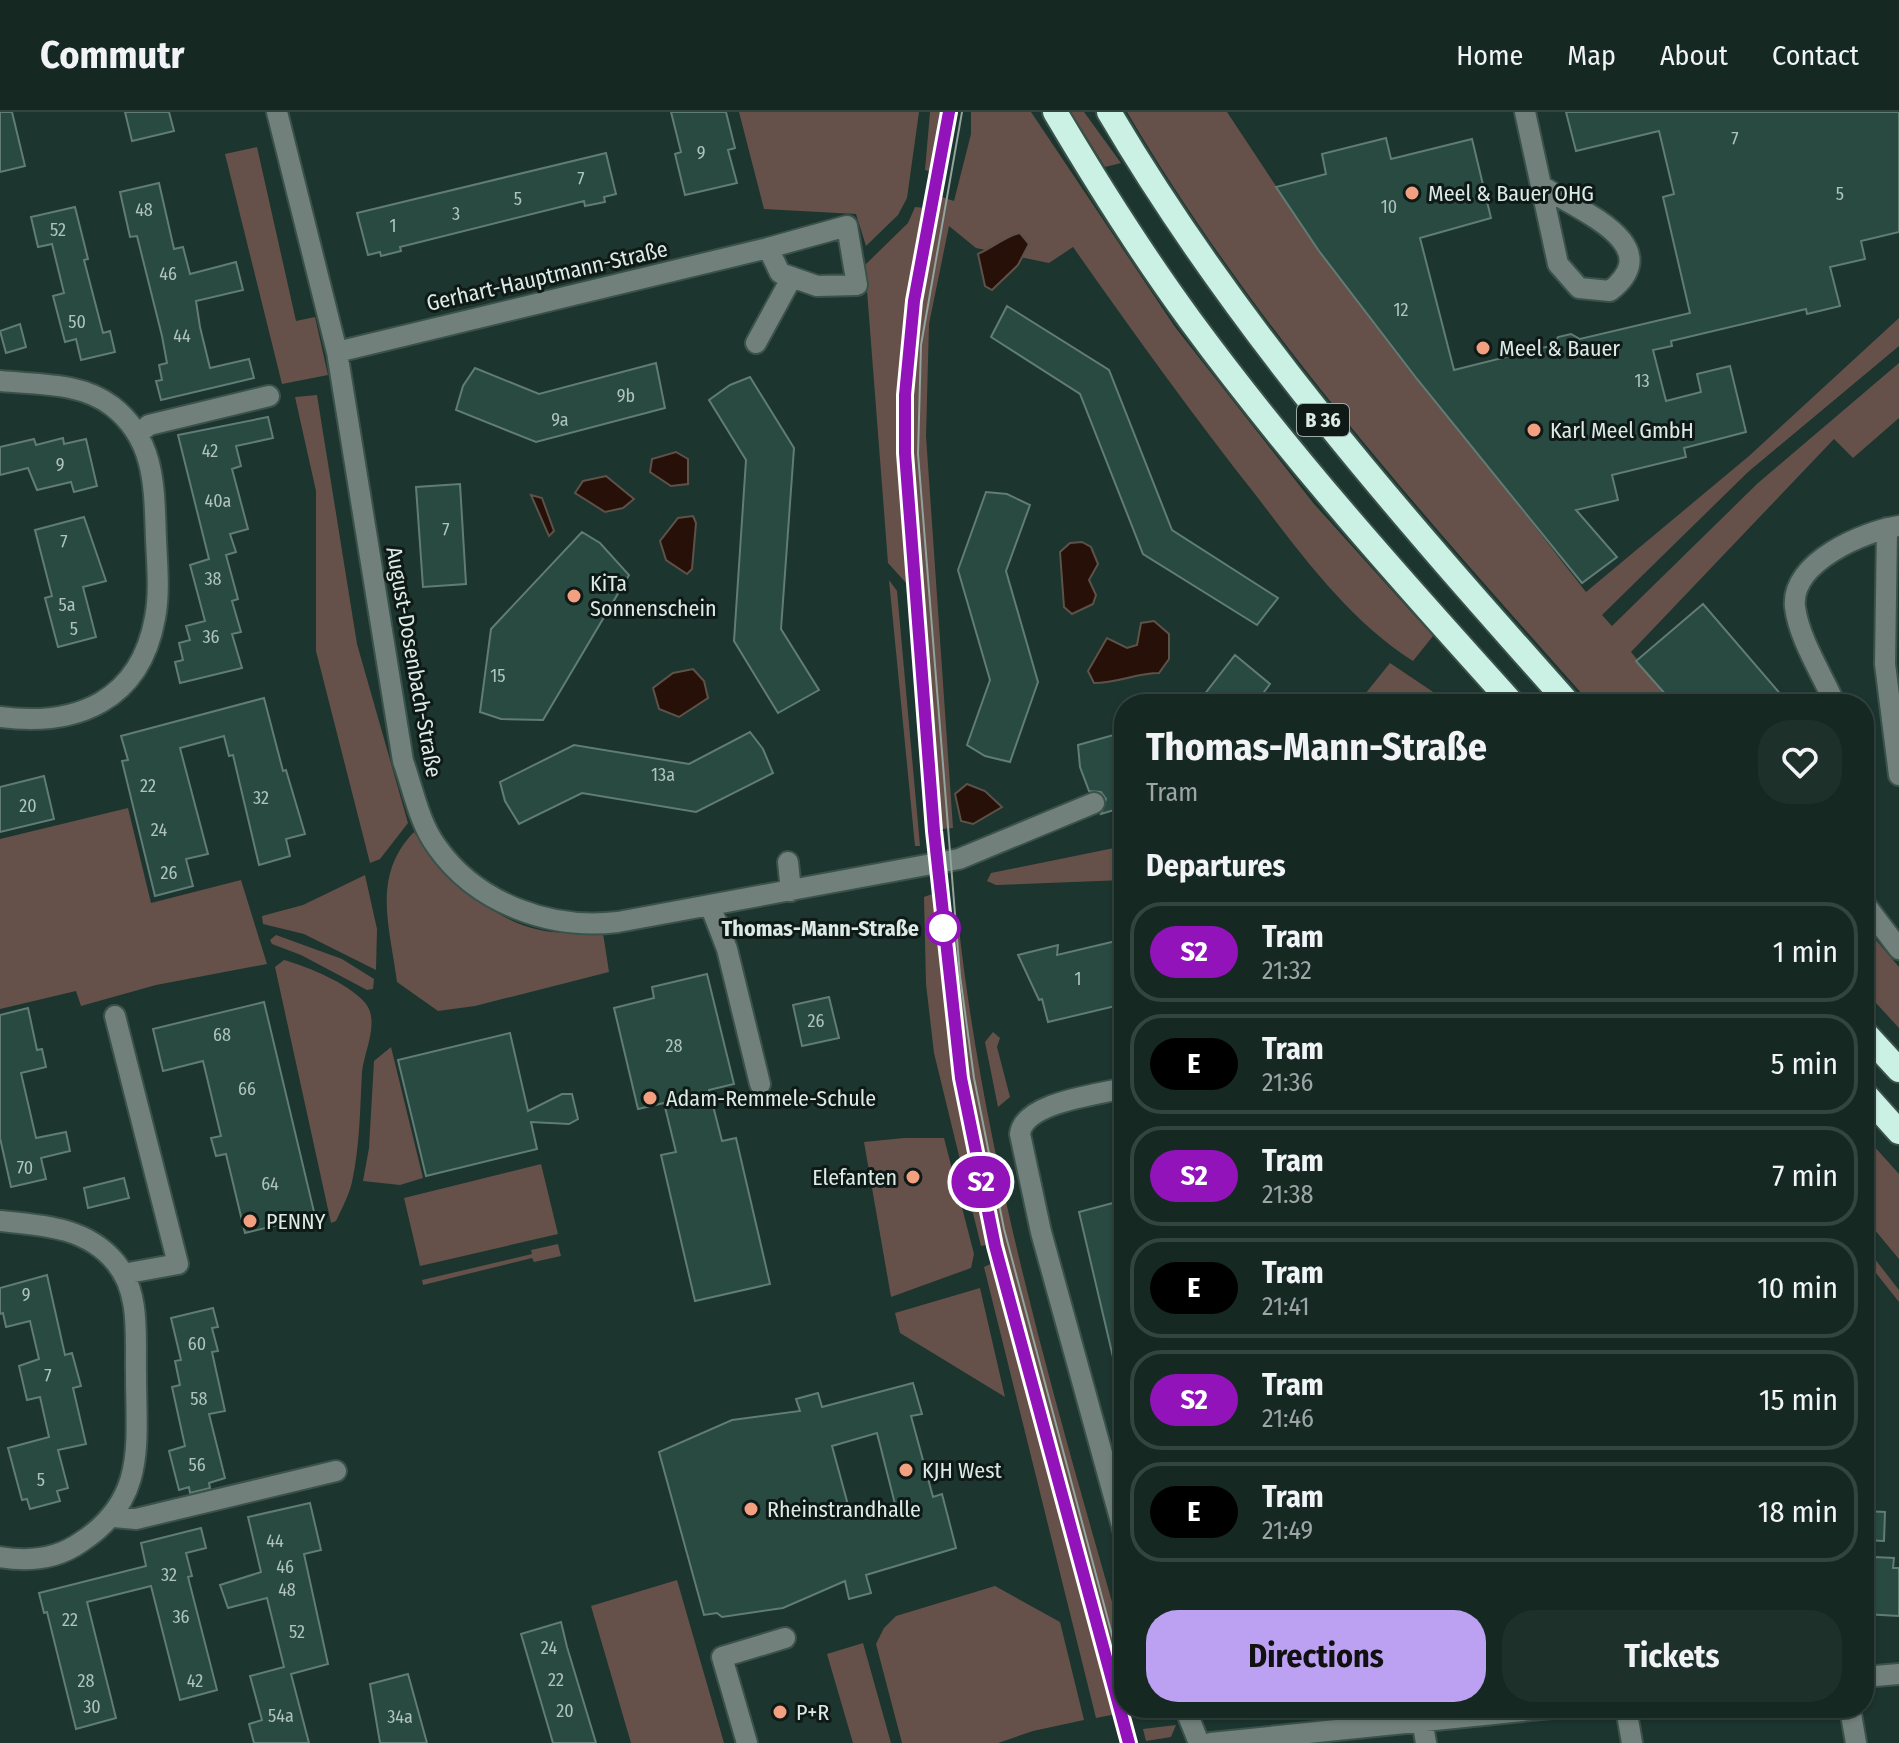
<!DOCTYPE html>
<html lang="en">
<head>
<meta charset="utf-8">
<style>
  :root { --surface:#152822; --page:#1e302a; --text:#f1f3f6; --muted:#9da6a5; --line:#344440; --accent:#bca0f2 }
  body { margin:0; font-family:"Fira Sans Condensed",sans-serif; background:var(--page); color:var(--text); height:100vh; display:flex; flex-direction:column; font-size:30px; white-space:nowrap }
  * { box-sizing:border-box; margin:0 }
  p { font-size:26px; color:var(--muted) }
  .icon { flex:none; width:44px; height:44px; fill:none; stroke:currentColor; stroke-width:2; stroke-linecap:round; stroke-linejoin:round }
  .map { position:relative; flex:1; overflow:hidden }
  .panel { position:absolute; left:1114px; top:582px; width:760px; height:1024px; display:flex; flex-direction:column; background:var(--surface); border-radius:32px; box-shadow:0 2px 6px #0004,0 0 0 2px var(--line) }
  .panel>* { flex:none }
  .badge { padding:0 16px; border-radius:26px; font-size:28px; line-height:52px }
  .map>.badge { position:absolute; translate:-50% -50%; box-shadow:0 0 0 4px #fff }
  h2 { padding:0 32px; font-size:30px; line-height:72px }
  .round { display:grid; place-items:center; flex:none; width:84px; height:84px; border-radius:32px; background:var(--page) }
  .headline { display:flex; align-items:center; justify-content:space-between; height:136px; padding:0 32px }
  h1 { font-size:38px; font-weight:700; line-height:60px }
  .cta { display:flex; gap:16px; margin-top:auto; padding:16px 32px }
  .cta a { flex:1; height:92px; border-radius:32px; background:var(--accent); color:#111; font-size:32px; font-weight:700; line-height:92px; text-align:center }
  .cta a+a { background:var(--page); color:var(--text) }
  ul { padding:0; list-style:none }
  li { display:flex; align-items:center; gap:24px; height:100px; margin:0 16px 12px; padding:0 16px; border:4px solid var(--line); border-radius:32px }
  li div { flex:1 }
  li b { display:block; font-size:30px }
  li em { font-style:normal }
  li .badge { min-width:88px; font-weight:700; text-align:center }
  header { display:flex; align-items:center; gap:48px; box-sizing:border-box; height:112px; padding:0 40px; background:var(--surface); border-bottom:2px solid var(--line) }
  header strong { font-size:38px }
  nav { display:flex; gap:44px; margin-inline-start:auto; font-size:28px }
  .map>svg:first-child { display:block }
</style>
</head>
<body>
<header>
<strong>Commutr</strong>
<nav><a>Home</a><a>Map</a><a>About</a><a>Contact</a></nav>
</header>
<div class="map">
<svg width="1899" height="1631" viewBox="0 0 1899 1631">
  <rect width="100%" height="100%" fill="#1c352e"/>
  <!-- green -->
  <path fill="#65514a" d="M739 0H919L907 86 898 103 866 134 856 102 764 97Z
    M930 0H945L935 61 925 58Z
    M971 0H1031L1175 215 1314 392 1433 524 1413 549C1350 509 1303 445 1258 386 1193 304 1133 220 1073 135L1049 151 976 136 949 114 929 212 926 324 953 716 929 718 907 472 888 451 865 153 908 111 915 95 926 96 929 81 954 89 971 22Z
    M1071 0H1084L1121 51 1105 55Z
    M1127 0H1227L1319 139 1586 480 1749 344 1899 206V234L1748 360 1602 503 1612 514 1758 371 1899 251V306L1853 346 1834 327 1631 540 1674 592H1591C1424 404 1255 217 1127 0Z
    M257 35 296 209 315 205 328 263 282 272 225 42Z
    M317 283 357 532 408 711 380 747 370 751 316 539V379L295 285Z
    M889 468 897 479 920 734H915Z
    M1390 551 1451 592H1357Z
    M128 696 151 791 241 768 267 852 156 873 81 894 76 879 0 897V727Z
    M414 720C449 765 492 813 552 820 569 822 586 821 603 821L609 860 475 894 438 899 397 870C390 815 371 764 414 720Z
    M1124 734V768L996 773 987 769 991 761Z
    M365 763 377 817 376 858 304 822 263 812 262 804 303 793Z
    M935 781 938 810 958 808C985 1055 1056 1293 1124 1532V1596L1142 1597 1096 1606 984 1155 995 1150 992 1132 981 1134 934 941 926 872 924 785Z
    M1864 814 1899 855V916L1864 878Z
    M276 823 342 847 374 867 373 877 367 878 301 843 272 832 270 828Z
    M284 848C306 854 356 874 368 895 378 914 364 940 362 960 360 997 360 1033 352 1070 349 1083 342 1096 336 1109L331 1111 275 855Z
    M993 920 1000 926 997 935 1010 985 998 995 985 930Z
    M391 935 423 1066 400 1073 363 1069 369 1036 374 949Z
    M1864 1023 1899 1062V1147L1864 1105Z
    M904 1026H944L974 1142 971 1156 891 1185 864 1030Z
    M541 1052 558 1122 420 1154 404 1086Z
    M558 1132 561 1144 534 1150 532 1146 423 1173 422 1168 532 1142 531 1138Z
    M1864 1133 1899 1178V1190L1864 1146Z
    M980 1176 1005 1285 900 1221 895 1201Z
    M677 1468 724 1631H631L591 1494Z
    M995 1474 1060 1510 1084 1608 1033 1619 998 1631H902L876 1532 884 1516 896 1504Z
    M863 1531 891 1631H853L827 1542Z
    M1176 1613 1171 1625 1146 1629 1143 1617Z"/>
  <!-- water -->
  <path fill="#271007" stroke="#5d524a" stroke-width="2" d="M1020 121 1029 132 1018 153 992 178 985 174 978 142C992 136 1006 124 1020 121Z
    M676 340 688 347V372L671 374 650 360 652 347Z
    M606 364 634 387 623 396 605 400 575 381 583 369Z
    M531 383 542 386 554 419 549 424Z
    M693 404 696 411 692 457 687 462 666 448 660 429 678 406Z
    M1082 430 1091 435 1098 452 1089 468 1096 483 1093 492 1072 502 1064 495 1060 440 1070 431Z
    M1154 509 1169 522V547L1159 561C1136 561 1118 571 1094 571L1088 559 1107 526 1127 536 1137 533 1141 511Z
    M693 557 704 569 708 586 679 605 659 597 653 576 673 561Z
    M967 672 985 679 1002 695 973 712 961 709 955 682Z"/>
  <!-- building -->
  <path fill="#284a41" stroke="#617c74" stroke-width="2" fill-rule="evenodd" d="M0 0H12L25 54 0 60Z
    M125 0H169L174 19 132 29Z
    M671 0H726L735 36 728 38 737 71 685 83 675 42 681 40Z
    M1566 0H1899V120L1861 129 1865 147 1830 155 1840 194 1807 202 1806 197 1671 229 1672 234 1653 238 1666 289 1701 280 1697 262 1730 254 1746 320 1684 336 1686 345 1612 363 1618 388 1576 398 1617 445 1582 471 1417 267 1319 139 1276 75 1326 62 1322 42 1386 26 1391 47 1472 27 1491 106 1420 126 1454 258 1554 233 1558 225 1571 222 1580 227 1690 201 1663 85 1674 82 1659 19 1576 39Z
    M606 41 616 82 604 85 605 90 585 94 584 89 400 135 401 139 381 144 380 140 368 143 357 101Z
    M159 71 174 137 183 135 190 162 236 150 243 178 196 189 200 215 210 256 249 247 254 266 161 288 156 269 162 268 159 253 167 251 162 224 137 124 130 125 120 80Z
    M75 95 88 147 84 148 103 221 110 219 115 240 81 248 76 227 65 230 53 184 64 181 52 132 38 135 31 105Z
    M1007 194 1109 258 1172 418 1278 486 1257 513 1143 442 1080 282 991 225Z
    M20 212 26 235 6 241 0 219Z
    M656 251 665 296 536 330 456 298 463 274 475 256 539 282Z
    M750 265 794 336 781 517 819 578 778 601 734 529 746 348 709 288 730 273Z
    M268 305 273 326 236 334 241 354 232 357 248 417 230 422 236 440 226 443 238 487 232 489 241 520 232 522 242 556 180 571 175 550 183 548 179 531 190 528 186 514 205 509 190 453 209 447 178 323Z
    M63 326 64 332 86 327 97 374 74 380 71 370 37 378 28 356 0 363V335L34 327 36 333Z
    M460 372 466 472 423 475 416 375Z
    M986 380 1007 382 1030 393 1006 459 1038 570 1010 650 985 644 967 633 990 568 958 458Z
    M84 405 106 469 83 475 96 525 58 535 45 486 52 484 35 418Z
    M582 420 600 431 629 463 543 608 501 607 480 600 491 517Z
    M1703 492 1789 592H1674L1636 549Z
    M1235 543 1270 572 1255 592H1197Z
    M264 586 283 659 286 658 305 722 286 727 290 744 259 753 233 643 229 644 224 624 180 636 208 742 186 747 193 774 155 784 122 649 128 648 121 624Z
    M750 620 763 637 773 661 696 700 582 681 519 712 505 689 500 670 574 633 689 652Z
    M1124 620V695L1101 702 1106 687 1101 680 1089 679 1080 655 1078 633Z
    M44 664 54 707 0 720V675Z
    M1116 829 1120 848 1124 847V892L1048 910 1042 887 1039 888 1018 843 1058 833 1057 843Z
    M707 862 734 972 709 978 722 1029 736 1026 770 1172 695 1189 661 1043 676 1040 664 991 638 997 614 896 654 886 652 875Z
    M829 885 839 926 802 934 793 893Z
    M264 890 315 1104 245 1121 226 1042 216 1044 211 1026 221 1024 203 949 163 959 153 917Z
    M28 896 37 938 42 937 46 955 21 961 36 1026 66 1020 70 1039 41 1046 46 1067 11 1075 0 1026V903Z
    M510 921 528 999 562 982H572L578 1007 569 1012 531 1010 537 1037 426 1064 398 948Z
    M124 1066 129 1086 88 1096 84 1076Z
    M1124 1088V1257L1116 1258 1079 1100Z
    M47 1163 65 1243 72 1241 81 1274 73 1276 86 1332 58 1338 68 1376 57 1379 60 1389 30 1397 27 1387 22 1388 8 1336 49 1325 40 1285 27 1288 19 1254 39 1247 30 1209 6 1215 3 1201 0 1202V1176Z
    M213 1196 218 1215 212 1216 218 1239 212 1240 225 1299 209 1302 225 1366 209 1371 210 1376 190 1381 189 1375 179 1378 169 1339 185 1334 172 1275 180 1273 175 1249 181 1248 171 1206Z
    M913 1271 922 1302 911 1304 933 1385 942 1382 956 1436 866 1463 871 1481 849 1487 845 1469 783 1496 722 1505 717 1501 704 1503 659 1340 732 1308 800 1299 796 1287 818 1281 822 1295ZM877 1321 895 1392 851 1404 832 1334Z
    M310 1391 321 1438 304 1442 328 1552 291 1562 309 1631H254L249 1612 262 1608 250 1564 284 1555 267 1486 228 1496 220 1473 261 1460 248 1405Z
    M1864 1399 1885 1400 1884 1429 1864 1428Z
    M201 1416 206 1436 186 1441 192 1464 188 1465 217 1578 180 1588 151 1474 87 1490 116 1606 76 1617 47 1500 44 1501 39 1481 146 1454 141 1431Z
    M1874 1445 1894 1446 1893 1456H1899V1504L1864 1502V1475L1873 1476Z
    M561 1510 567 1535 596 1631H553L521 1522Z
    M408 1562 427 1631H380L370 1572Z"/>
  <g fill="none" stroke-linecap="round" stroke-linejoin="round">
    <defs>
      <path id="minor" d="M277 0 337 240 403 649C413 677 419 711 437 735 477 792 551 818 618 810L959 747 1094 691
        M1525 0 1558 152 1579 176 1610 179C1670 132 1576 98 1542 74
        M847 114 857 173 817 174 780 161 768 136Z
        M756 231 792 165
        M337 240 768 136
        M0 269C38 273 80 270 112 294 156 328 154 376 156 427 157 453 160 480 155 506 140 589 77 615 0 605
        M138 322 149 313 269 284
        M1887 416 1885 552 1899 663
        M1835 592C1822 562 1799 527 1795 495 1790 450 1865 419 1899 414
        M788 750 791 779
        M1864 791 1899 837
        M710 793 727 837 760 972
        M115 904 178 1152 123 1162
        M1124 976C1097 983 1024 990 1020 1022L1041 1120 1124 1421
        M0 1109C42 1113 87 1115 116 1151 141 1181 135 1226 136 1262 136 1332 147 1387 81 1430 57 1447 29 1450 0 1445
        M114 1405 136 1407 336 1359
        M1864 1565 1899 1562
        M1185 1596 1199 1631
        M1626 1596 1632 1631
        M1850 1596 1856 1631
        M1422 1608 1426 1631
        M747 1631 722 1545 785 1526
        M1211 1631 1551 1596"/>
      <path id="highway" d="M1055 0C1097 71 1141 141 1190 208 1289 343 1401 468 1513 592
        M1109 0C1237 218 1402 404 1569 592
        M1864 920 1899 958
        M1864 981 1899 1020"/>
    </defs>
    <!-- minor casing -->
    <use href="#minor" stroke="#3b524b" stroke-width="24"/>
    <!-- highway casing -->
    <use href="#highway" stroke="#3b524b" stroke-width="28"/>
    <!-- minor -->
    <use href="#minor" stroke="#71807b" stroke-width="20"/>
    <!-- highway -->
    <use href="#highway" stroke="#cbf1e5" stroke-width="24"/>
    <!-- tram -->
    <path stroke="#91a49e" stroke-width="2" d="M949 0 914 189 905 283V341L936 734 961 966 995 1134 1129 1631
      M962 0 921 233 918 342 960 864 974 966 1004 1117 1124 1568"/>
  </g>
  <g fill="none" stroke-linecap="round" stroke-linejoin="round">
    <defs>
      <path id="line" d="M949 0 914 189 905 283V341L934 719 961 966 995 1134 1129 1631"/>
    </defs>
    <!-- line casing -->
    <use href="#line" stroke="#fff" stroke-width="18"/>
    <!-- line -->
    <use href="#line" stroke="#9313ba" stroke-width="12"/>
  </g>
  <!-- markers -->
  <g fill="#f3a081" stroke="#0f1a17" stroke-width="3">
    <circle cx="1412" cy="81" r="8"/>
    <circle cx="1483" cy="236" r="8"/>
    <circle cx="1534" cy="318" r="8"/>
    <circle cx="574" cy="484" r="8"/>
    <circle cx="650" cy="986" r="8"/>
    <circle cx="913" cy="1065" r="8"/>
    <circle cx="250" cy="1109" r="8"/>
    <circle cx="906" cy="1358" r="8"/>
    <circle cx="751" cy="1397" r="8"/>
    <circle cx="780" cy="1600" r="8"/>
  </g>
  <circle fill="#fff" stroke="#9313ba" stroke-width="4" cx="943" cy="816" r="16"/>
  <g text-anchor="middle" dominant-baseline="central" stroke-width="6" stroke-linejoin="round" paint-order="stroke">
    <!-- number labels -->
    <g font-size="18" fill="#afc3bd">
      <text x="1735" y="27">7</text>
      <text x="701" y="41">9</text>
      <text x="581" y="67">7</text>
      <text x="1840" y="82">5</text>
      <text x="518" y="87">5</text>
      <text x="1389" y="95">10</text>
      <text x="144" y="98">48</text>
      <text x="456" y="102">3</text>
      <text x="393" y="114">1</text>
      <text x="58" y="118">52</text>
      <text x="168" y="162">46</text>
      <text x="1401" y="198">12</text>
      <text x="77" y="210">50</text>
      <text x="182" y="224">44</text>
      <text x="1642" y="269">13</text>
      <text x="626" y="284">9b</text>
      <text x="560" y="308">9a</text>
      <text x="210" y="339">42</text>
      <text x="60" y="353">9</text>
      <text x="218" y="389">40a</text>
      <text x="446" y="418">7</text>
      <text x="64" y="430">7</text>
      <text x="213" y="467">38</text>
      <text x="67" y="493">5a</text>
      <text x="74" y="517">5</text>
      <text x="211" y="525">36</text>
      <text x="498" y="564">15</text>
      <text x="663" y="663">13a</text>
      <text x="148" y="674">22</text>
      <text x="261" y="686">32</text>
      <text x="28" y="694">20</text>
      <text x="159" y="718">24</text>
      <text x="169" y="761">26</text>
      <text x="1078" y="867">1</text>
      <text x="816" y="909">26</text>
      <text x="222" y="923">68</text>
      <text x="674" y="934">28</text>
      <text x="247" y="977">66</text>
      <text x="25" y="1056">70</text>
      <text x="270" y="1072">64</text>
      <text x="26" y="1183">9</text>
      <text x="197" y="1232">60</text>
      <text x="48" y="1264">7</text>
      <text x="199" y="1287">58</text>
      <text x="197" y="1353">56</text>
      <text x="41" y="1368">5</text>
      <text x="275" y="1429">44</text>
      <text x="285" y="1455">46</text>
      <text x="169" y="1463">32</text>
      <text x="287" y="1478">48</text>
      <text x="181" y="1505">36</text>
      <text x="70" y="1508">22</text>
      <text x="297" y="1520">52</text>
      <text x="549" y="1536">24</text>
      <text x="556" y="1568">22</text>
      <text x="86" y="1569">28</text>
      <text x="195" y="1569">42</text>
      <text x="92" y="1595">30</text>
      <text x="565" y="1599">20</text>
      <text x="281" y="1604">54a</text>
      <text x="400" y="1605">34a</text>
    </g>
    <!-- shield labels -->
    <rect fill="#0f1a17" stroke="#9eaca8" stroke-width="2" x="1297" y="292" width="52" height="32" rx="6"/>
    <g font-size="20" font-weight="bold" fill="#dcebe6">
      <text x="1323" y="308">B 36</text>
    </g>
    <!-- poi labels -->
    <g font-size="22" fill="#dcebe6" stroke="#0f1a17" text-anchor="start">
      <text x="1428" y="81">Meel &amp; Bauer OHG</text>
      <text x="1499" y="236">Meel &amp; Bauer</text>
      <text x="1550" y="318">Karl Meel GmbH</text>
      <text x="590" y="471">KiTa<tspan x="590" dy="25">Sonnenschein</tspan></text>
      <text x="666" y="986">Adam-Remmele-Schule</text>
      <text x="897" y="1065" text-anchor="end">Elefanten</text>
      <text x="266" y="1109">PENNY</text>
      <text x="922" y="1358">KJH West</text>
      <text x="767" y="1397">Rheinstrandhalle</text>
      <text x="796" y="1600">P+R</text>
    </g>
    <!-- street labels -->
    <g font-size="22" fill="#dcebe6" stroke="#0f1a17">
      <text transform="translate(547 164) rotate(-13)">Gerhart-Hauptmann-Straße</text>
      <text transform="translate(414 550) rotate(80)">August-Dosenbach-Straße</text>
    </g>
    <!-- stop labels -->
    <g font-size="22" font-weight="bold" fill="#dcebe6" stroke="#0f1a17" text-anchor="end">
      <text x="919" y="816">Thomas-Mann-Straße</text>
    </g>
  </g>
</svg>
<b class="badge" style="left:981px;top:1070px;background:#9313ba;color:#fff">S2</b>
<section class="panel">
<div class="headline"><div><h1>Thomas-Mann-Straße</h1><p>Tram</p></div><a class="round"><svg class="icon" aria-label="heart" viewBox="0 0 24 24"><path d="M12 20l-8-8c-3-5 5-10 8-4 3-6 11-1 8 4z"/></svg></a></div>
<h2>Departures</h2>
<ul>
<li><span class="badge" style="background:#9313ba;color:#fff">S2</span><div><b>Tram</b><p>21:32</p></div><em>1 min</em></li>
<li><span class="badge" style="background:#000;color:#fff">E</span><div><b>Tram</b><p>21:36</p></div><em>5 min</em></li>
<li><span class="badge" style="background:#9313ba;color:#fff">S2</span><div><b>Tram</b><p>21:38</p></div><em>7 min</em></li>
<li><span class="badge" style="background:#000;color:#fff">E</span><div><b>Tram</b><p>21:41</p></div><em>10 min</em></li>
<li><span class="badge" style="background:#9313ba;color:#fff">S2</span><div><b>Tram</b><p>21:46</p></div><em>15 min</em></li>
<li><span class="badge" style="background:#000;color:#fff">E</span><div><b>Tram</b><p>21:49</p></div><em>18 min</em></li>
</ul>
<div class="cta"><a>Directions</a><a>Tickets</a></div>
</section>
</div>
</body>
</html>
